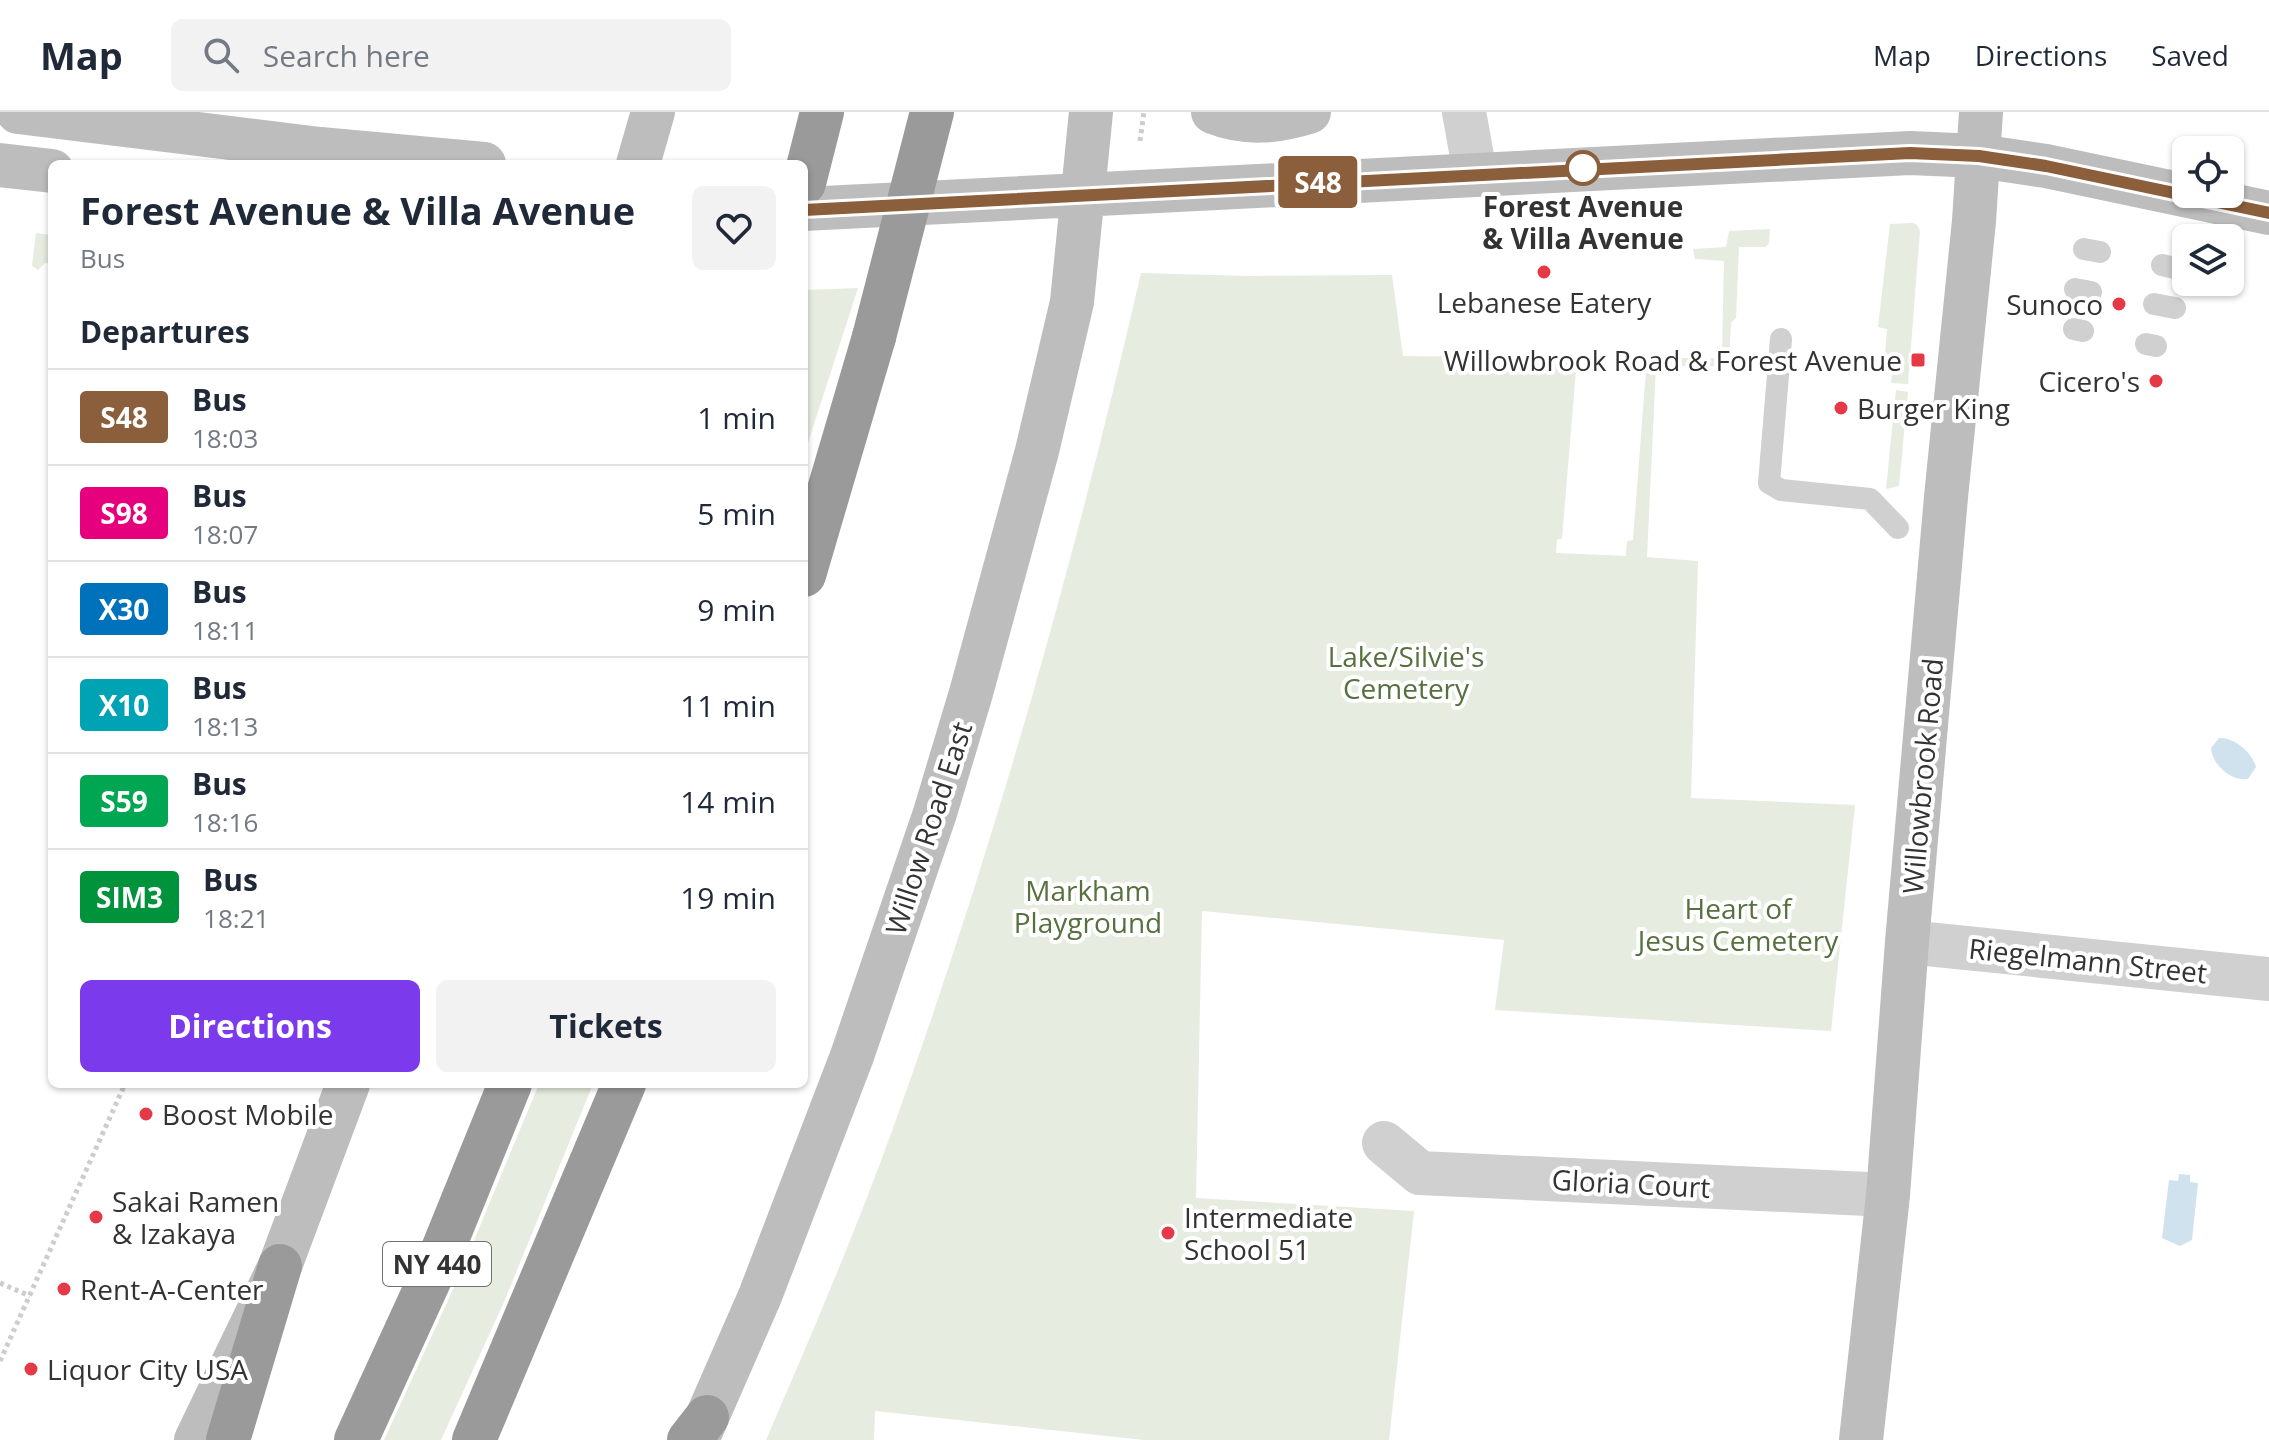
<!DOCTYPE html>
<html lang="en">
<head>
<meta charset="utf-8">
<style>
  :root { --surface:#fff; --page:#f2f2f3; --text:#1f2937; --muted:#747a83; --line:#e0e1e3; --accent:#7c3aed }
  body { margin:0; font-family:"Open Sans",sans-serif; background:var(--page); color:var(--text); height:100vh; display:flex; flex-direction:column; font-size:30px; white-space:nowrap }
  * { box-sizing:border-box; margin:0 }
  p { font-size:26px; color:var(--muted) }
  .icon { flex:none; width:44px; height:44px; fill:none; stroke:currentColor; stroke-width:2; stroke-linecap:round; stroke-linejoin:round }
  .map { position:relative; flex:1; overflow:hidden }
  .details { position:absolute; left:48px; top:48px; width:760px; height:928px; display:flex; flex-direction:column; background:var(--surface); border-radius:12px; box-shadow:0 2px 6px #0004 }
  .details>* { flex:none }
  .badge { padding:0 16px; border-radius:6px; font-size:28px; line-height:52px }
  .fabs { position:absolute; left:2172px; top:24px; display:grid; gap:16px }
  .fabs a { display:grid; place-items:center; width:72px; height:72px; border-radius:12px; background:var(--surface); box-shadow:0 2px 6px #0004; font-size:40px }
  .map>.badge { position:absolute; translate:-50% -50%; box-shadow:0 0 0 4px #fff }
  h2 { padding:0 32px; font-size:30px; line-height:72px }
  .round { display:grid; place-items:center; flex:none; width:84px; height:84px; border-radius:12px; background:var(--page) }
  .head { display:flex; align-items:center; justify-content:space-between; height:136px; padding:0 32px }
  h1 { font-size:38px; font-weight:700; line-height:60px }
  .action { display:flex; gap:16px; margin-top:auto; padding:16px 32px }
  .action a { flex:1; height:92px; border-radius:12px; background:var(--accent); color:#fff; font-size:32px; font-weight:700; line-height:92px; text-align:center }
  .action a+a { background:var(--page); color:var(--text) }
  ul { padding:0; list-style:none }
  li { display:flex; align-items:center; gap:24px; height:96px; padding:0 32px; border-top:2px solid var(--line) }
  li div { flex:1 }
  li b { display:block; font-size:30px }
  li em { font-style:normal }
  li .badge { min-width:88px; font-weight:700; text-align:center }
  header { display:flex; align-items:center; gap:48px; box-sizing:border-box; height:112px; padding:0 40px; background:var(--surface); border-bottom:2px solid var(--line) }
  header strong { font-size:38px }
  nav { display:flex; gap:44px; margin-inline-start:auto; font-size:28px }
  .search { width:560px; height:72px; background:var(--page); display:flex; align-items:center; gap:20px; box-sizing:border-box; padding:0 28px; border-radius:12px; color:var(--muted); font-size:30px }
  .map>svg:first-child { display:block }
</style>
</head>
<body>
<header>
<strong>Map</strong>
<div class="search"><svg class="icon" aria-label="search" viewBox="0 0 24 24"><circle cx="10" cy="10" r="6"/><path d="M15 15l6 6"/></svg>Search here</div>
<nav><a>Map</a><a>Directions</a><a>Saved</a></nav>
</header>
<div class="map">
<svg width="2269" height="1328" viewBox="0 0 2269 1328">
  <rect width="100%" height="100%" fill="#fff"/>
  <!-- green -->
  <path fill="#e6ecdf" d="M1913 111 1917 113 1920 119 1908 272 1891 271 1893 255 1875 253 1876 242H1885L1887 217 1878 215 1890 112Z
    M1770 117 1769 131 1766 135H1739L1736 206 1731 211 1729 251 1722 254H1656L1647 445 1698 449 1691 686 1855 693 1831 919 1495 898 1504 828 1202 799 1196 1086 1414 1099 1389 1328H1144L875 1299 874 1328H766C810 1226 854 1124 892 1019 993 739 1074 452 1141 161L1248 164 1392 163 1403 244 1577 246 1562 427H1557L1556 441 1626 444 1627 429 1633 428 1647 246H1722L1724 149 1695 147 1693 137 1726 135 1729 119Z
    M36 121 52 123V152L45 151 38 158 32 154Z
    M858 176 804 343V178Z
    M1896 278 1908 280 1899 374 1886 377Z
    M539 972H593L504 1190 441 1328H384L460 1162Z"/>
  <!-- water -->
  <path fill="#cfe2ee" d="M2219 626C2234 625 2252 640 2256 655L2248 667C2232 670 2212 653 2211 636Z
    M2179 1062 2190 1063V1070L2198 1071 2192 1128 2180 1134 2162 1126 2169 1068 2178 1069Z"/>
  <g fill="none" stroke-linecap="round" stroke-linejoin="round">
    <!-- path -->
    <path stroke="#cdcdcd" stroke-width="5" stroke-dasharray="4 4" stroke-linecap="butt" d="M1140 29 1144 0
      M0 1171 30 1184
      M0 1249 125 972"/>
    <!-- lane -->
    <path stroke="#d0d0d0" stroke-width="22" d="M2084 137 2100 140
      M2162 153 2183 158
      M2075 177 2091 180
      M2154 192 2175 196
      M2074 217 2083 219
      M1781 227 1769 371 1781 378 1870 387 1898 416
      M2146 232 2156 234"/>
    <!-- street -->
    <path stroke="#d0d0d0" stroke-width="44" d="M1464 0 1475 61
      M1907 830 2269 867
      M1384 1031 1420 1061 1888 1083"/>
    <!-- secondary -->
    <path stroke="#bdbdbd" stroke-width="44" d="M18 0 320 37 484 52
      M1213 0C1246 13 1276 10 1309 0
      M638 52 653 0
      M0 53 52 59
      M804 97 1910 41 1979 44 2046 54 2269 101
      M196 1328 280 1154 348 972
      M697 1328 760 1184 852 944 935 701 971 581 1037 339 1072 190 1091 0
      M1861 1328 1888 1083 1907 830 1946 385 1974 109 1981 0"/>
    <!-- highway -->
    <path stroke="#9a9a9a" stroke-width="44" d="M804 71 822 0
      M804 463 874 225
      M228 1328 280 1154
      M356 1328 439 1147 510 972
      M474 1328 624 972
      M689 1328 707 1305"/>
    <!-- highway-bridge -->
    <path stroke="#9a9a9a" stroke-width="44" d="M874 225 932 0"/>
  </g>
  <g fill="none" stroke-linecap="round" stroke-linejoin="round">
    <defs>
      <path id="line" d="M804 98 1910 41 1979 44 2046 54 2269 101"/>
    </defs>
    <!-- line casing -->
    <use href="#line" stroke="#fff" stroke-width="18"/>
    <!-- line -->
    <use href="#line" stroke="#8b5e3c" stroke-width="12"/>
  </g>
  <!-- markers -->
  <circle fill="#fff" stroke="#8b5e3c" stroke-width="4" cx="1583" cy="56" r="16"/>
  <g fill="#e63946" stroke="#fff" stroke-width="3">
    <circle cx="1544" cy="160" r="8"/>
    <circle cx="2119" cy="192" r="8"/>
    <rect x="1910" y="240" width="16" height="16" rx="4"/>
    <circle cx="2156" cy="269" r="8"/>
    <circle cx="1841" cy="296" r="8"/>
    <circle cx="146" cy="1002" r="8"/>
    <circle cx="96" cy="1105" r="8"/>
    <circle cx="1168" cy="1121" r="8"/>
    <circle cx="64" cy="1177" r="8"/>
    <circle cx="31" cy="1257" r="8"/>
  </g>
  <g text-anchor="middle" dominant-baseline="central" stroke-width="8" stroke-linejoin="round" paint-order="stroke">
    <!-- shield labels -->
    <rect fill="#fff" stroke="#707070" stroke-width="2" x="383" y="1130" width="108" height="44" rx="6"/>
    <g font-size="26" font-weight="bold" fill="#333">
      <text x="437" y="1152">NY 440</text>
    </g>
    <!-- stop labels -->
    <g font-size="28" font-weight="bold" fill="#333" stroke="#fff">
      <text x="1583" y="94">Forest Avenue<tspan x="1583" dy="32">&amp; Villa Avenue</tspan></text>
    </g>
    <!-- poi labels -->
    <g font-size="28" fill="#333" stroke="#fff" text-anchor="start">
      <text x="1544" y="190" text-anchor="middle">Lebanese Eatery</text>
      <text x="2103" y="192" text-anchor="end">Sunoco</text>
      <text x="1902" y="248" text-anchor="end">Willowbrook Road &amp; Forest Avenue</text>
      <text x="2140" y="269" text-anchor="end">Cicero's</text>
      <text x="1857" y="296">Burger King</text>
      <text x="162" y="1002">Boost Mobile</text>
      <text x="112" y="1089">Sakai Ramen<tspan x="112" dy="32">&amp; Izakaya</tspan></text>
      <text x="1184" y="1105">Intermediate<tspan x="1184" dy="32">School 51</tspan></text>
      <text x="80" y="1177">Rent-A-Center</text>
      <text x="47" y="1257">Liquor City USA</text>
    </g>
    <!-- park labels -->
    <g font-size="28" fill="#56703f" stroke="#fff">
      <text x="1406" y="544">Lake/Silvie's<tspan x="1406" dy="32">Cemetery</tspan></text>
      <text x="1088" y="778">Markham<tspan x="1088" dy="32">Playground</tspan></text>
      <text x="1738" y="796">Heart of<tspan x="1738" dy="32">Jesus Cemetery</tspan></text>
    </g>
    <!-- street labels -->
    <g font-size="28" fill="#333" stroke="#fff">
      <text transform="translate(1922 664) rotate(-85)">Willowbrook Road</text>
      <text transform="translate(928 716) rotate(-72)">Willow Road East</text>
      <text transform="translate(2088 848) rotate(6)">Riegelmann Street</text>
      <text transform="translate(1631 1071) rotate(3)">Gloria Court</text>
    </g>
  </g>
</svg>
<div class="fabs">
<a><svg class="icon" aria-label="locate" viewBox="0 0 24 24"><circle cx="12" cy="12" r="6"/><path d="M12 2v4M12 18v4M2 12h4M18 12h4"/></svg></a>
<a><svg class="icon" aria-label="layers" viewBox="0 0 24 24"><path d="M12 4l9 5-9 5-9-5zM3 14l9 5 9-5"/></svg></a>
</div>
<b class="badge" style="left:1318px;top:70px;background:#8b5e3c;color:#fff">S48</b>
<section class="details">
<div class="head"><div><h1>Forest Avenue &amp; Villa Avenue</h1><p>Bus</p></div><a class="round"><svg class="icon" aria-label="heart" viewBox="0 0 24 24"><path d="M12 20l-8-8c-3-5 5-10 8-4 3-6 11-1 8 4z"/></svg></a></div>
<h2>Departures</h2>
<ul>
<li><span class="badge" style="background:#8b5e3c;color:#fff">S48</span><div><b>Bus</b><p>18:03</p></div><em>1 min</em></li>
<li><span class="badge" style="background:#e6007e;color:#fff">S98</span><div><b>Bus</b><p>18:07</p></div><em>5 min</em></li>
<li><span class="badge" style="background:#0072bc;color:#fff">X30</span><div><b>Bus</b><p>18:11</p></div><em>9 min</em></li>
<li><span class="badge" style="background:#00a3b4;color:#fff">X10</span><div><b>Bus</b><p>18:13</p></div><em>11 min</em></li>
<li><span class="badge" style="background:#00a651;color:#fff">S59</span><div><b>Bus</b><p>18:16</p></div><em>14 min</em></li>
<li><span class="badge" style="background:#00933c;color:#fff">SIM3</span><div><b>Bus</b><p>18:21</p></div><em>19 min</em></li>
</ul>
<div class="action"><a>Directions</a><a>Tickets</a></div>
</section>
</div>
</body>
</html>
